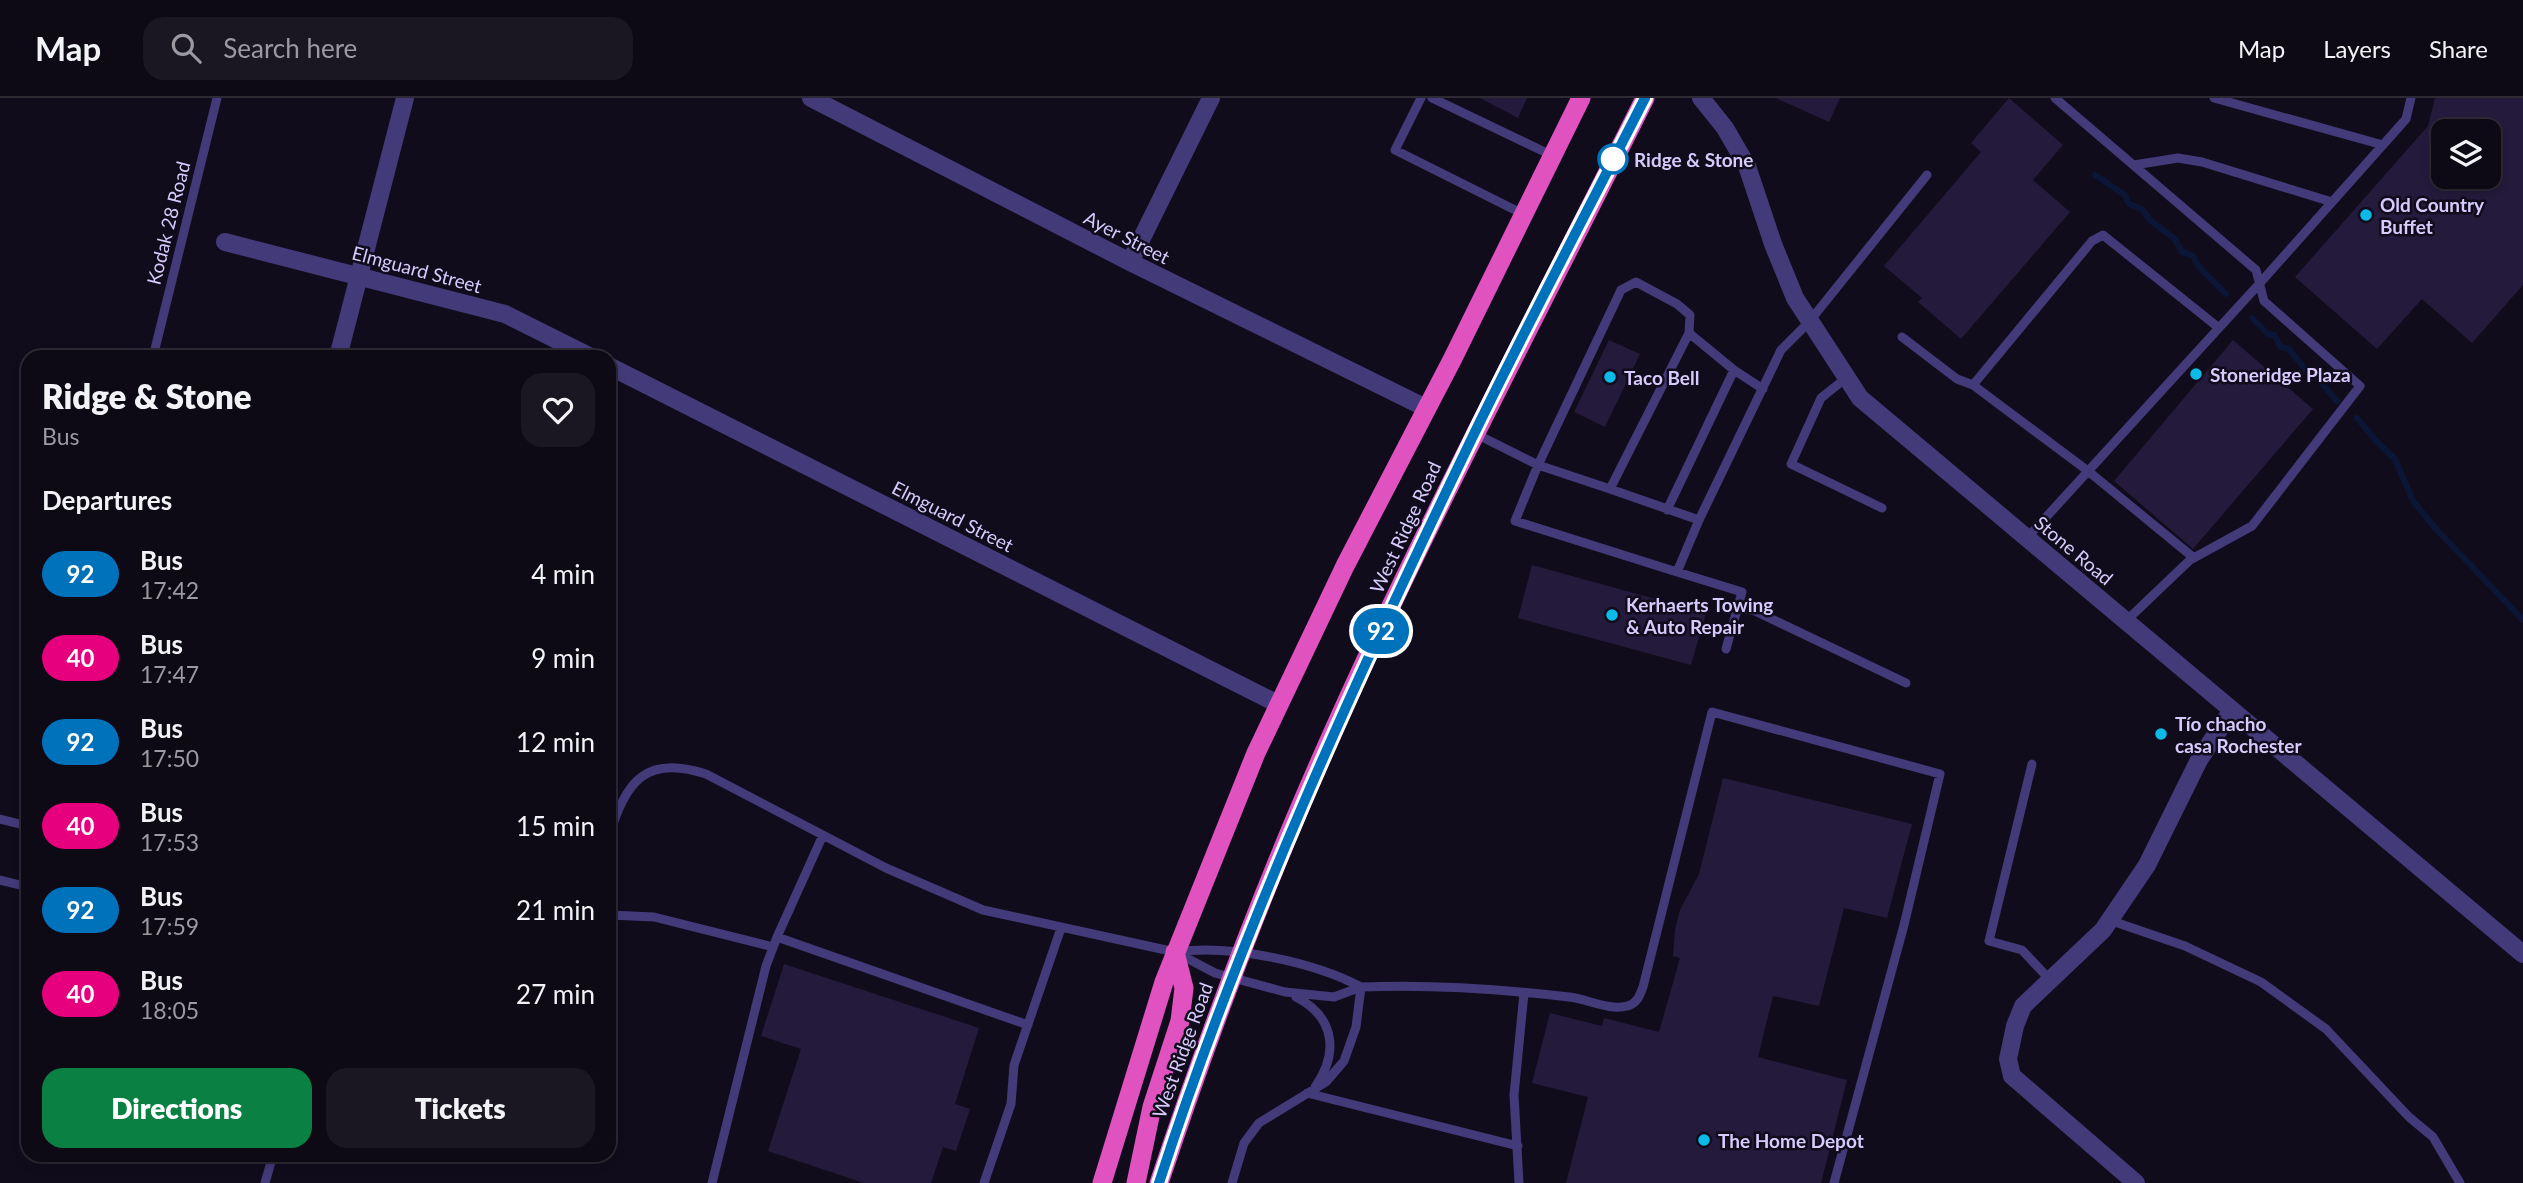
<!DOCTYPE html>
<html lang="en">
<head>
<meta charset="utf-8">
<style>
  :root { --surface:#0d0915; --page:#1b1722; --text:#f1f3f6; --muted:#9a9aa0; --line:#2d2a34; --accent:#0b8043 }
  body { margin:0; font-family:Lato,sans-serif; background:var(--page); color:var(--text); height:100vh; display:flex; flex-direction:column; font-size:26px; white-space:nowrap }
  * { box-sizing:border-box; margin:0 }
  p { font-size:23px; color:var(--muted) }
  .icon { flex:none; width:38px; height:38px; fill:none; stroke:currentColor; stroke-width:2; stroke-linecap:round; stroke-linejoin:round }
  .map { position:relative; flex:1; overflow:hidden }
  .sheet { position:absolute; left:21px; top:252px; width:595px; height:812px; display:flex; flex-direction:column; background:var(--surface); border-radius:21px; box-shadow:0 4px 10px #0003,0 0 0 2px var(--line) }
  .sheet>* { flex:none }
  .badge { padding:0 14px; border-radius:23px; font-size:24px; line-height:46px }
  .buttons { position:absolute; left:2431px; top:21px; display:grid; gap:14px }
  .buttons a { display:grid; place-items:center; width:70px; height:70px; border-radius:14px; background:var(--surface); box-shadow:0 4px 10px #0003,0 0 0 2px var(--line); font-size:35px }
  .map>.badge { position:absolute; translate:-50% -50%; box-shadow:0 0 0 4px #fff }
  h2 { padding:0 21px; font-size:26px; line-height:63px }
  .round { display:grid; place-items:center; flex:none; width:74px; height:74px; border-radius:21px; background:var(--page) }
  .overview { display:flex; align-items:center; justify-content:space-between; height:119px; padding:0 21px }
  h1 { font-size:33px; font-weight:800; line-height:52px }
  .button { display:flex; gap:14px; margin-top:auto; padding:14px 21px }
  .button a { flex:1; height:80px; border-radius:21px; background:var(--accent); color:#fff; font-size:28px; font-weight:800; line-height:80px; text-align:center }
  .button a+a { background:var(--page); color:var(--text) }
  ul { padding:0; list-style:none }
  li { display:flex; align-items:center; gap:21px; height:84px; padding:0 21px }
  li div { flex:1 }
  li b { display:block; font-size:26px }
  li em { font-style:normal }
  li .badge { min-width:77px; font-weight:700; text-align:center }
  header { display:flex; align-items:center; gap:42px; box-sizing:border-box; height:98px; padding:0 35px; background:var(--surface); border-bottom:2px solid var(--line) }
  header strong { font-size:33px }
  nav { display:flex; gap:38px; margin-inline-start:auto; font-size:24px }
  .search { width:490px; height:63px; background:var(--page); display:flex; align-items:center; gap:18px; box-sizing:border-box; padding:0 24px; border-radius:21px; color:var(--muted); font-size:26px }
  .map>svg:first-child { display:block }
</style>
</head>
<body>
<header>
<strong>Map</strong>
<div class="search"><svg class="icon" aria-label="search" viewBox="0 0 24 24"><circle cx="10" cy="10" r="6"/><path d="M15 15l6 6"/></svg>Search here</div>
<nav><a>Map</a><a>Layers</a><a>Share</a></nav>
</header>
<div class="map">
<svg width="2523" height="1085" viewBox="0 0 2523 1085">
  <rect width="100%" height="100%" fill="#110c1c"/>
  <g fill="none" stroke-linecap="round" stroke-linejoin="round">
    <!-- stream -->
    <path stroke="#0b1637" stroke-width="6" d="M2095 77 2125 97 2129 106 2142 111 2151 123 2175 141 2182 154 2193 158 2198 168 2226 196
      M2252 220 2268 236 2274 237 2281 249 2289 251 2309 276 2315 278 2337 303
      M2357 320 2377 344 2395 361 2413 403 2436 431 2523 522"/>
  </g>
  <!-- building -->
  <path fill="#241a3c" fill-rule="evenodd" d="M1480 0H1527L1518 20Z
    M1776 0H1840L1829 24Z
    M2009 0 2063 47 2033 82 2070 114 1961 241 1918 204 1922 200 1884 168 1981 54 1971 45Z
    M2435 0H2523V187L2472 245 2422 201 2377 251 2295 179 2428 28ZM2443 33H2488V79H2443Z
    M1609 242 1640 256 1605 329 1574 314Z
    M2233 242 2313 311 2193 451 2114 383Z
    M1532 467 1706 515 1691 567 1518 520Z
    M1723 680 1912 726 1887 820 1844 810 1819 908 1773 898 1758 959 1847 982 1821 1085H1566L1588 999 1532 985 1550 915 1602 928 1604 920 1659 934 1680 860 1673 858 1675 831 1680 812 1699 776Z
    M784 866 979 930 955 1006 970 1011 956 1053 943 1049 931 1085H864L768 1053 801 951 761 938Z"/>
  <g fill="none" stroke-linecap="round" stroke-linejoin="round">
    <!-- service -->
    <path stroke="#433a79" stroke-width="9" d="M1421 0 1395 52 1523 116
      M1432 0 1553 58
      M2055 0 2256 172 2264 203 2360 288 2252 428 2190 462 2126 523
      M2214 0 2383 47
      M2134 67 2178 60 2202 64 2332 104
      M1689 235 1690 217 1677 206 1636 184 1621 192 1538 367 1610 391 1689 235 1734 272 1763 291
      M1902 239 1957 281 1973 287
      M153 259 217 0
      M1846 280 1821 300 1791 366 1882 410
      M1476 336 1538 367 1515 423 1677 474 1699 422 1781 252 1809 224 1927 77
      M1610 391 1699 422
      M1667 412 1734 272
      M2027 440 2260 185 2406 21 2411 0
      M2194 460 2088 373 1973 287 2092 143 2103 137 2219 230
      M1677 474 1742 494 1726 551
      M1738 509 1755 513 1906 585
      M2032 666 1989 843 2022 852 2050 882
      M0 721 28 728
      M609 738C626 684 645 656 706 676L886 770 983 812 1175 854 1215 875 1285 894 1334 899 1361 889
      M0 782 28 789
      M609 817 654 819 773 849
      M2109 822 2185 848 2261 884 2326 931 2409 1019 2433 1039 2460 1085
      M777 839 1028 927
      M1177 854C1229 846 1314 864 1361 889
      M1296 899C1335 919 1339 955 1315 989
      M1307 995 1518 1048
      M265 1085 273 1057
      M712 1085 766 868 777 839 823 737
      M984 1085 1011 1006 1014 967 1061 830
      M1232 1085 1244 1045 1259 1025 1326 984 1344 963 1356 929 1361 889C1430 886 1501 891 1569 899 1587 901 1610 913 1627 908 1637 906 1640 897 1643 889L1712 614 1940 676 1904 827 1834 1085
      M1519 1085 1514 997 1524 895"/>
    <!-- minor -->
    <path stroke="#433a79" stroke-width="18" d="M811 0 1130 164 1426 310
      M225 144 505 216 591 259
      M1130 164 1211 0
      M338 259 405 0
      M609 268 1278 606
      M2136 1085 2012 978 2008 961 2015 928 2023 908 2103 832 2147 767 2199 662 2232 612"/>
    <!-- tertiary -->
    <path stroke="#433a79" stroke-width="18" d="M1701 0 1725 30 1747 68 1773 146 1795 200 1860 300 2523 856"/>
    <!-- trunk -->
    <path stroke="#e152c1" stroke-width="19" d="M1102 1085 1164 884 1256 655 1345 468 1453 260 1581 0
      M1136 1085 1152 1009 1180 923 1184 890 1175 854
      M1159 1085C1200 962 1245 840 1295 721 1399 475 1526 239 1645 0"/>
  </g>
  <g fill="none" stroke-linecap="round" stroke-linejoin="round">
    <defs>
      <path id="line" d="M1159 1085C1243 826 1356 580 1474 336 1529 223 1588 112 1645 0"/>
    </defs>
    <!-- line casing -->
    <use href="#line" stroke="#fff" stroke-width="16"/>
    <!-- line -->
    <use href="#line" stroke="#0072bc" stroke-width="10"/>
  </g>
  <!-- markers -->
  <circle fill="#fff" stroke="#0072bc" stroke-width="3.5" cx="1613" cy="61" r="14"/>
  <g fill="#0cbae7" stroke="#110c1c" stroke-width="2.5">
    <circle cx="2366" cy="117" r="7"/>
    <circle cx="2196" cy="276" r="7"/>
    <circle cx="1610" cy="279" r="7"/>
    <circle cx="1612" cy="517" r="7"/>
    <circle cx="2161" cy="636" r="7"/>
    <circle cx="1704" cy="1042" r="7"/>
  </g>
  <g text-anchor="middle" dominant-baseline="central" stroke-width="5" stroke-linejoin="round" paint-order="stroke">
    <!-- stop labels -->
    <g font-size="19" font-weight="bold" fill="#d6cbfc" stroke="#110c1c" text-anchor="start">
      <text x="1634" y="61">Ridge &amp; Stone</text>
    </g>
    <!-- poi labels -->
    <g font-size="19" font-weight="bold" fill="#d6cbfc" stroke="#110c1c" text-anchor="start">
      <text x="2380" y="106">Old Country<tspan x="2380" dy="22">Buffet</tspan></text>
      <text x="2210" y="276">Stoneridge Plaza</text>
      <text x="1624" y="279">Taco Bell</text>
      <text x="1626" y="506">Kerhaerts Towing<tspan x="1626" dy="22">&amp; Auto Repair</tspan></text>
      <text x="2175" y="625">Tío chacho<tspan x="2175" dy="22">casa Rochester</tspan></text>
      <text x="1718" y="1042">The Home Depot</text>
    </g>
    <!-- street labels -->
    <g font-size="19" fill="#d6cbfc" stroke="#110c1c">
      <text transform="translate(168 125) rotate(-76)">Kodak 28 Road</text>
      <text transform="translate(1127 139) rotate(27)">Ayer Street</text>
      <text transform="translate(417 171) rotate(15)">Elmguard Street</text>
      <text transform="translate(953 418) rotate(27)">Elmguard Street</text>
      <text transform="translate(1405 429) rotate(-65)">West Ridge Road</text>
      <text transform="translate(2074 452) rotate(40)">Stone Road</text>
      <text transform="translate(1182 952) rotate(-70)">West Ridge Road</text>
    </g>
  </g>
</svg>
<div class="buttons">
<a><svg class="icon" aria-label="layers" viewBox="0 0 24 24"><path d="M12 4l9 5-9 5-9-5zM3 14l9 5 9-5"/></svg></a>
</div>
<b class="badge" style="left:1381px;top:533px;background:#0072bc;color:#fff">92</b>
<section class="sheet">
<div class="overview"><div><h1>Ridge &amp; Stone</h1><p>Bus</p></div><a class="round"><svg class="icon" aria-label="heart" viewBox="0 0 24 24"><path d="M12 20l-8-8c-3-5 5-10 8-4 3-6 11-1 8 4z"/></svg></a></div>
<h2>Departures</h2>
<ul>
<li><span class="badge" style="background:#0072bc;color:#fff">92</span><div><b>Bus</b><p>17:42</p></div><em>4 min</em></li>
<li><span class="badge" style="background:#e6007e;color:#fff">40</span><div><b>Bus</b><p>17:47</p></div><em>9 min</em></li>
<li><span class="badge" style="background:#0072bc;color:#fff">92</span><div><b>Bus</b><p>17:50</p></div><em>12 min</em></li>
<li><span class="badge" style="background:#e6007e;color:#fff">40</span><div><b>Bus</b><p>17:53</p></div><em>15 min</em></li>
<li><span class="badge" style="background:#0072bc;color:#fff">92</span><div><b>Bus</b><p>17:59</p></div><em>21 min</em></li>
<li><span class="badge" style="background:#e6007e;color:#fff">40</span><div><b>Bus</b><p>18:05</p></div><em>27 min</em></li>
</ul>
<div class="button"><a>Directions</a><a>Tickets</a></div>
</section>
</div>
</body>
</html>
